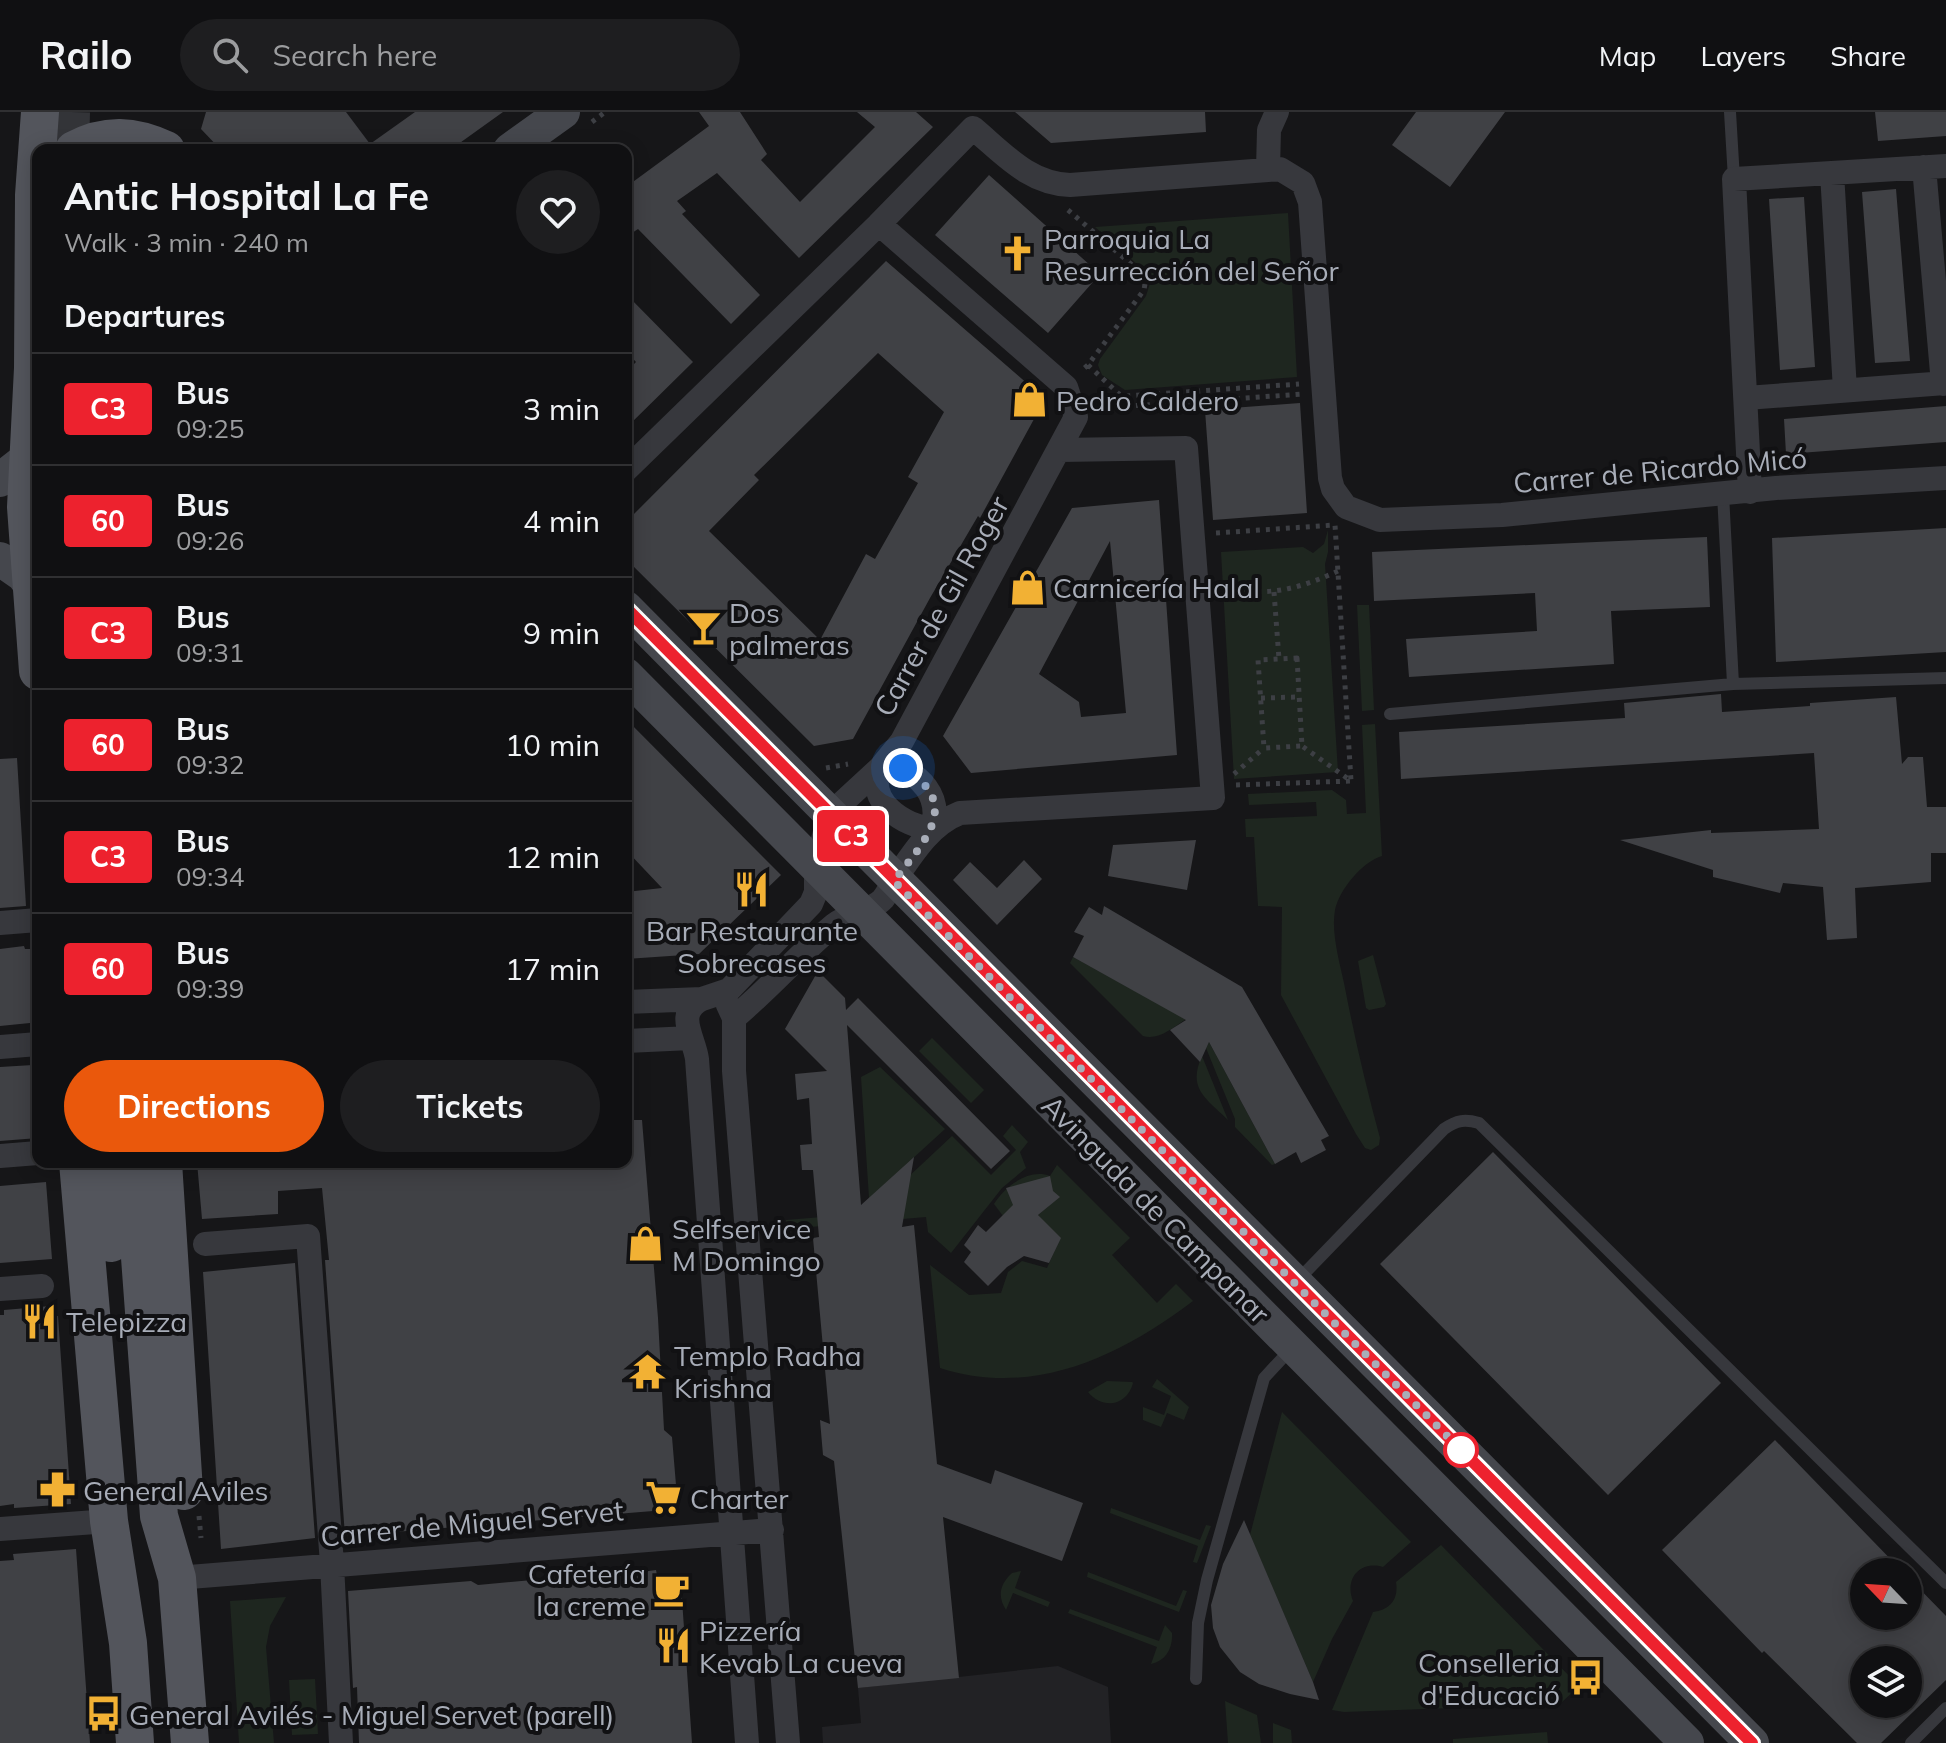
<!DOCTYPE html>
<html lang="en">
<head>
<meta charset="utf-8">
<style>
  :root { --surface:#101012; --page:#1e1e20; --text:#f1f3f6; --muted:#9c9d9f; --line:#303032; --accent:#ea580c }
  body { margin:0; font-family:Mulish,sans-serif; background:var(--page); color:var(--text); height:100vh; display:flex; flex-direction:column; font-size:30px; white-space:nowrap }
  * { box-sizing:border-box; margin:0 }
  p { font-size:26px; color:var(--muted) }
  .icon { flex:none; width:44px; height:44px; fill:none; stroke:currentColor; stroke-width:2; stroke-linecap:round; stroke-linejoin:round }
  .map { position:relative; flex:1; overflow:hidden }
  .panel { position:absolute; left:32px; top:32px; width:600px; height:1024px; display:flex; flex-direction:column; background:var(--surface); border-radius:16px; box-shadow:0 4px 20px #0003,0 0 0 2px var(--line) }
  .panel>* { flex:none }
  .badge { padding:0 16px; border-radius:6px; font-size:28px; line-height:52px }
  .needle { width:52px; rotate:295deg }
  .fabs { position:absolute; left:1850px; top:1446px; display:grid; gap:16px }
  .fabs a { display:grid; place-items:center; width:72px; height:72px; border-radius:50%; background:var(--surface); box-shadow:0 4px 20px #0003,0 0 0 2px var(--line); font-size:40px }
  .you { position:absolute; width:40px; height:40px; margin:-20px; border:6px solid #fff; border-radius:50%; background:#1a73e8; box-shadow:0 0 0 12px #1a73e833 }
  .map>.badge { position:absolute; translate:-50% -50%; box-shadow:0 0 0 4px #fff }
  h2 { padding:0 32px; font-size:30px; line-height:72px }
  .round { display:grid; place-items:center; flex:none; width:84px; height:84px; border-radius:42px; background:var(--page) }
  .headline { display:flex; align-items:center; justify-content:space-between; height:136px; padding:0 32px }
  h1 { font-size:38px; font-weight:700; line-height:60px }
  .action { display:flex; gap:16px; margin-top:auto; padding:16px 32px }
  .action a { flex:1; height:92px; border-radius:48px; background:var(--accent); color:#fff; font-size:32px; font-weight:700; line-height:92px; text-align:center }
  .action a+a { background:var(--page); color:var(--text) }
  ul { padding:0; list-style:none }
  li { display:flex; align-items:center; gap:24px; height:112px; padding:0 32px; border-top:2px solid var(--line) }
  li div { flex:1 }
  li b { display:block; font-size:30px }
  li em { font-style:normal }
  li .badge { min-width:88px; font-weight:700; text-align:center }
  header { display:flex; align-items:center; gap:48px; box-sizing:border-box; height:112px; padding:0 40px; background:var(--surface); border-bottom:2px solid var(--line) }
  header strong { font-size:38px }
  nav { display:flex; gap:44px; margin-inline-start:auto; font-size:28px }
  .search { width:560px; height:72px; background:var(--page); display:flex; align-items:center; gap:20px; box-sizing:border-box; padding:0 28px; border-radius:44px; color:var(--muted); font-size:30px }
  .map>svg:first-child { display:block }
</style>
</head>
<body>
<header>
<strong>Railo</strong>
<div class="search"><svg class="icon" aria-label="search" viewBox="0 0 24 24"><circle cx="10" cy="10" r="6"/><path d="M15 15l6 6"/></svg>Search here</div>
<nav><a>Map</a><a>Layers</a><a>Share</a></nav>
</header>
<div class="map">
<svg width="1946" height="1631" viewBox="0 0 1946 1631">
  <rect width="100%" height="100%" fill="#161618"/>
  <!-- built -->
  <path fill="#222225" d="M1058 1554 1108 1575 1111 1631H823L822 1615 861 1611 858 1576Z"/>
  <!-- green -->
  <path fill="#1e261f" d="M1288 101 1297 265 1125 278 1102 263 1098 253 1100 247 1146 184 1151 168 1147 161 1095 115Z
    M1328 418V440L1325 452 1338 660 1234 667 1221 440 1303 435 1313 441 1324 432Z
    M1357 493H1369L1374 598 1362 599Z
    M1375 612 1382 744C1363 749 1339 778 1335 798 1331 820 1339 848 1344 871 1354 923 1366 975 1380 1026L1379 1033 1371 1038 1365 1036 1356 1022 1281 883 1282 795 1258 794 1254 725H1246L1245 707 1317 704 1316 690 1249 693 1248 682 1332 678 1346 688 1347 702 1366 701 1362 613Z
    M1373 843 1386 892 1384 895 1369 898 1366 896 1358 849Z
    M1073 845 1186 907C1174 915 1158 929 1143 924L1070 851Z
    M932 926 984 978 971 991 919 939Z
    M1209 930 1275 1052 1272 1053 1235 1015V1007L1206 936Z
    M1202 944 1228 1008C1206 986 1187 977 1202 944Z
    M880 955 945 1017 875 1081 905 1068 952 1024 991 1063 1016 1038 1003 1024 1012 1013 1028 1030 1020 1040 1026 1056 1002 1076 951 1141 928 1120 926 1105 787 1117 786 1108 870 1101 861 965Z
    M1057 1053 1130 1126 1112 1143 1157 1191 1176 1172 1193 1189C1119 1245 1033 1286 940 1256L930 1153 969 1183 1001 1181 1008 1160 1022 1149 1047 1156 1059 1129 1038 1103 1059 1085 1015 1098 1006 1108 994 1092C1005 1074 1029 1056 1050 1064Z
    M1157 1267 1189 1295 1184 1308 1167 1301 1161 1315 1143 1308V1295L1164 1303 1171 1284 1152 1275Z
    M1107 1269 1132 1270 1133 1271C1127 1294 1103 1298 1088 1280Z
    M1282 1300 1411 1430 1383 1455C1360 1448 1344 1467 1353 1489L1332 1527 1313 1570 1250 1423Z
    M1111 1396 1200 1428 1206 1413 1211 1414 1197 1451 1193 1450 1198 1434 1110 1401Z
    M1441 1433 1579 1574 1560 1592 1344 1600 1332 1598 1373 1500C1390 1498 1399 1487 1396 1470Z
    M1021 1459 1015 1476 1050 1490 1048 1495 1013 1481 1006 1498C997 1484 1000 1472 1012 1461Z
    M1088 1460 1176 1494 1183 1478 1187 1479 1179 1500 1087 1465Z
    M286 1485 270 1514 266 1535 274 1631H239L230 1489Z
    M1070 1497 1159 1529 1165 1513 1172 1521C1173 1536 1166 1549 1151 1552L1157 1535 1068 1501Z
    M315 1567 318 1622 292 1623 289 1568Z
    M1225 1589 1257 1603 1261 1631H1228Z
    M1273 1611 1291 1618 1292 1631H1273Z
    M1547 1620 1548 1631H1453V1627Z"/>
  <!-- building -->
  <path fill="#404145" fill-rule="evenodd" d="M206 0H346L370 32 415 0H503L450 38H221L201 17Z
    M699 0H740L767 42 761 48 800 90 875 15 857 0H916L933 15 799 146 717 61 677 89 686 99 682 102 760 183 731 212 638 117 626 125V75L709 14Z
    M1015 0H1205L1206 20 1051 31Z
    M1416 0H1505L1450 75 1392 33Z
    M1875 0H1946V24L1878 29Z
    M989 63 1100 162 1048 221 935 123Z
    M1896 77 1910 249 1875 251 1862 80Z
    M1804 85 1815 255 1780 258 1769 87Z
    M886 149 1045 287 980 406 978 404 930 486 853 627 814 634 626 447V410ZM878 241 944 300 908 365 918 371 875 447 866 442 820 528 709 419 759 368 754 363Z
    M626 182 693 250 626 316V260L636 250 626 239Z
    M1300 291 1307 401 1213 408 1205 298Z
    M1946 294V330L1786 342 1784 307Z
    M1159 388 1177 643 971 661 943 624 1072 396ZM1110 429 1126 601 1081 605 1079 590 1039 562Z
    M1946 416V540L1776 550 1772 426Z
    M1707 425 1710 495 1611 499 1614 552 1409 565 1406 527 1537 519 1535 481 1374 489 1372 440Z
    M1721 582 1722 600 1810 594V591L1896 585 1902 652 1908 645H1923L1927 695H1946V741H1931V770L1855 776 1857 826 1827 828 1823 775 1783 771 1780 781 1713 765V758L1620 728 1711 718V721L1819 717 1814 641 1401 667 1399 620 1625 606 1624 591Z
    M626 607 781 763 699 842 626 847V780L662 776 626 738Z
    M17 646 26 794 0 796V647Z
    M1196 728 1187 778 1108 764 1113 733Z
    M1024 748 1042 767 997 813 953 768 970 750 997 776Z
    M1104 794 1242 875 1329 1024 1321 1028 1326 1038 1301 1051 1296 1040 1275 1052 1209 930 1200 950 1170 918 1186 908 1073 845 1084 824 1074 820 1089 795 1102 803Z
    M24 834 25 837H31L36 908 30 909V911L0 914V837Z
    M818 859 845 886 846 898 858 886 1010 1039 991 1057 847 913 861 1093 914 1045 902 1115 914 1113 937 1352 991 1372 995 1358 1083 1391 1062 1449 943 1405 959 1566 858 1576 834 1349 823 1343 820 1308 830 1312 813 1126 819 1125 813 1058H802L800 1033 812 1032 809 986 797 988 795 962 827 959 785 917Z
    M33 953 38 954V1026L0 1029V955Z
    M626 1008H642L658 1206 664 1318 672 1325 678 1397 345 1424 325 1148H329L322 1076 278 1079V1102L202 1107 197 1050H626Z
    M1493 1040 1721 1271 1608 1383 1380 1152Z
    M1050 1064 1053 1079 1060 1085 1038 1103 1061 1126 1049 1151 1024 1144 1007 1155 988 1174 964 1150 971 1140 964 1133 978 1113 986 1120 1013 1093 1006 1076Z
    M46 1070 52 1147 0 1151V1074Z
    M295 1151 315 1426 221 1437 203 1160Z
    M51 1194 52 1204H58L71 1392 14 1396V1392L0 1394V1203H4V1198Z
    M1775 1328 1903 1460H1864V1504H1908V1465L1946 1504V1568L1881 1631H1857L1764 1539 1762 1541 1662 1438ZM1864 1548H1908V1592H1864Z
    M1244 1408 1313 1570 1319 1588 1290 1582 1259 1572 1240 1560 1220 1535 1213 1516 1211 1493 1223 1452Z
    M76 1437 90 1631H0V1449L14 1448 13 1442Z
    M656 1458 659 1475 681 1473 692 1631H359L357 1575 353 1576 348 1479 471 1469 478 1473 597 1462 598 1466Z"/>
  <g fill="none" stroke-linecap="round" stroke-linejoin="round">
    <!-- primary-tunnel -->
    <path stroke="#333438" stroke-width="38" stroke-dasharray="38 19" stroke-linecap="butt" d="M70 38 71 0"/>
    <!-- path -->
    <path stroke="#3d3f44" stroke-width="5" stroke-dasharray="4 6" stroke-linecap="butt" d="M592 10 605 0
      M1068 98 1146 165 1144 178 1088 253 1082 258
      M1088 253 1119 282 1127 284 1299 272
      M1116 295 1303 282
      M1216 421 1335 413 1351 669
      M1218 472C1229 473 1239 477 1250 479 1281 482 1310 472 1338 459
      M1274 480 1279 547
      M1297 546 1302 634 1264 636 1258 548Z
      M1261 586 1299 585
      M826 656 848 652
      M1234 662 1264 636
      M1236 673 1351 669 1302 634
      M199 1404 201 1426"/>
    <!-- lane -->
    <path stroke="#37383d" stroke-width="12" d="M1730 0 1734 67
      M1733 572 1946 566
      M1390 602 1733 572 1723 382
      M1297 1169 1444 1017C1457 1008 1465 1007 1479 1011L1946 1471
      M1196 1567 1198 1511 1207 1468 1264 1266 1291 1237
      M1911 1631 1946 1596"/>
    <!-- street -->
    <path stroke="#37383d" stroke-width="24" d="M1924 55 1943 272
      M1268 57 1269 18 1277 0
      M1832 61 1845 278
      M1746 286 1946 271
      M626 358 879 112
      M1750 380 1734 67 1946 54
      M889 654C921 660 942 685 932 717 904 714 865 689 880 656Z
      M0 811 38 808
      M702 887C674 901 694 925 697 947L747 1631
      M626 890 702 887 729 878 811 792 816 780V753L830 702 880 656 902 629 1076 305 1066 275 879 112 973 16C1004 42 1028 71 1070 73L1280 57 1303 71 1310 90 1330 366 1333 377 1346 395 1380 408 1502 403 1776 376 1946 366
      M728 893 734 906V959L788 1631
      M734 906C769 877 799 842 834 813 848 802 872 799 883 787 888 781 891 773 896 766 913 741 931 712 960 701L1213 686 1186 336 1060 338
      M626 929 691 926
      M0 935 38 932
      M0 1044 38 1041
      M205 1132 308 1124 332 1452 341 1631
      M0 1177 42 1174
      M0 1417 109 1409
      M177 1466 772 1418"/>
    <!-- secondary -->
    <path stroke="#45474d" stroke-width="34" d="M510 38 563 0
      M0 368 38 338
      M0 447 23 463 32 475
      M626 496 1752 1631
      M626 563 1687 1631"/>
    <!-- primary -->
    <path stroke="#53555c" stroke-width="38" d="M74 38C106 21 134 23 166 38
      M38 559 26 395 33 256 34 83 40 0
      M78 1050 109 1409 128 1531 135 1631
      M105 1050 111 1131
      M133 1050 159 1404 177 1466 190 1631
      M163 1050 184 1379"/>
  </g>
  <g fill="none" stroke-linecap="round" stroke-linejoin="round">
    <defs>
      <path id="line" d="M626 496 1752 1631"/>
    </defs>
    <!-- line casing -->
    <use href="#line" stroke="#fff" stroke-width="18"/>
    <!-- line -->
    <use href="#line" stroke="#ed222e" stroke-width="12"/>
    <!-- walk -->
    <path stroke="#a8adb8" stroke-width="8" stroke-dasharray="0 14.4" d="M903 656C964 692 924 729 894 769L1461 1338"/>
  </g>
  <!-- icons -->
  <defs>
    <symbol id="church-bare" viewBox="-9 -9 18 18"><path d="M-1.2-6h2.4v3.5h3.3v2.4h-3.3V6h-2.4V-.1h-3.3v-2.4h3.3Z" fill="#f2b134" stroke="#111113" stroke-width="2.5" paint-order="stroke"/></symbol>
    <symbol id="shop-bare" viewBox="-9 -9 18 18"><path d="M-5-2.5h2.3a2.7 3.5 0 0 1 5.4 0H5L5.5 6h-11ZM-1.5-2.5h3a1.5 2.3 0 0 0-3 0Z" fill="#f2b134" stroke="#111113" stroke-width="2.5" paint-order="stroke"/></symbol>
    <symbol id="bar-bare" viewBox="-9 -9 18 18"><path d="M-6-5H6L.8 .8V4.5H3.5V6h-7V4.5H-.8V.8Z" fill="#f2b134" stroke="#111113" stroke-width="2.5" paint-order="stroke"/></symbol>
    <symbol id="restaurant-bare" viewBox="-9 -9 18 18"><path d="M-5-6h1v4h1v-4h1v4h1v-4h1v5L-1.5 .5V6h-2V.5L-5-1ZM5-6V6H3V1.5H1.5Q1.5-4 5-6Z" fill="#f2b134" stroke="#111113" stroke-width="2.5" paint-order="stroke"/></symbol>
    <symbol id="temple-bare" viewBox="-9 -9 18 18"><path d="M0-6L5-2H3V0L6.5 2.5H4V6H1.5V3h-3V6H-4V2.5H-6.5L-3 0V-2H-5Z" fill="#f2b134" stroke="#111113" stroke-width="2.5" paint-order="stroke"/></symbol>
    <symbol id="pharmacy-bare" viewBox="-9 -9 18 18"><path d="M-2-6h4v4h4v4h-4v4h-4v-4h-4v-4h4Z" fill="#f2b134" stroke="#111113" stroke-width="2.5" paint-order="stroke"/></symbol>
    <symbol id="supermarket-bare" viewBox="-9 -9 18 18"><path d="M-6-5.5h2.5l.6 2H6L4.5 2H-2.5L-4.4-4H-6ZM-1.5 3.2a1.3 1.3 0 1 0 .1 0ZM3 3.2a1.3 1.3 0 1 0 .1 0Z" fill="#f2b134" stroke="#111113" stroke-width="2.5" paint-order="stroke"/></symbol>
    <symbol id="cafe-bare" viewBox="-9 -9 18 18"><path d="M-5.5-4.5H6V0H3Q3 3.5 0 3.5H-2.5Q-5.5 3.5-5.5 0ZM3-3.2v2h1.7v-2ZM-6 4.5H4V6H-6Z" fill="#f2b134" stroke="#111113" stroke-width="2.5" paint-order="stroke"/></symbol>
    <symbol id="bus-bare" viewBox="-9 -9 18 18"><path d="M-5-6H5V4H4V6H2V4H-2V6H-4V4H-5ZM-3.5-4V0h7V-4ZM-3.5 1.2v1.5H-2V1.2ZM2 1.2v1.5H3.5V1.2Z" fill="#f2b134" stroke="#111113" stroke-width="2.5" paint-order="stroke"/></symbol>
  </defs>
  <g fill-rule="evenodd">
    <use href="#church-bare" x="992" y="116" width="51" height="51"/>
    <use href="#shop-bare" x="1004" y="262" width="51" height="51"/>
    <use href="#shop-bare" x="1002" y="450" width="51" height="51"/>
    <use href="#bar-bare" x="678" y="490" width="51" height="51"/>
    <use href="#restaurant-bare" x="726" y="752" width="51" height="51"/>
    <use href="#shop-bare" x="620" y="1106" width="51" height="51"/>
    <use href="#restaurant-bare" x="14" y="1184" width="51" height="51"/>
    <use href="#temple-bare" x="622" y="1234" width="51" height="51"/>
    <use href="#pharmacy-bare" x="32" y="1352" width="51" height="51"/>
    <use href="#supermarket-bare" x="638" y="1360" width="51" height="51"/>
    <use href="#cafe-bare" x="646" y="1452" width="51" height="51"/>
    <use href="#restaurant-bare" x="648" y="1508" width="51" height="51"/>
    <use href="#bus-bare" x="1560" y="1540" width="51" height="51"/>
    <use href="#bus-bare" x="78" y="1576" width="51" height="51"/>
  </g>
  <!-- markers -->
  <circle fill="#fff" stroke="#ed222e" stroke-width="4" cx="1461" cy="1338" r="16"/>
  <g text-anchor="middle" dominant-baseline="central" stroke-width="8" stroke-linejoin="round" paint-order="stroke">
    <!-- poi labels -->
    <g font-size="28" fill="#a8adb8" stroke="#111113" text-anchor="start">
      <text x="1044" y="126">Parroquia La<tspan x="1044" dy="32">Resurrección del Señor</tspan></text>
      <text x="1056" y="288">Pedro Caldero</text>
      <text x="1053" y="475">Carnicería Halal</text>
      <text x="729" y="500">Dos<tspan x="729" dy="32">palmeras</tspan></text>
      <text x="752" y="818" text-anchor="middle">Bar Restaurante<tspan x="752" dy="32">Sobrecases</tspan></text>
      <text x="672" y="1116">Selfservice<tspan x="672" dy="32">M Domingo</tspan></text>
      <text x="66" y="1209">Telepizza</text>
      <text x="674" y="1243">Templo Radha<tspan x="674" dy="32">Krishna</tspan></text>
      <text x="83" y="1378">General Aviles</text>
      <text x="690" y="1386">Charter</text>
      <text x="646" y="1461" text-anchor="end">Cafetería<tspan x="646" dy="32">la creme</tspan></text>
      <text x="699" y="1518">Pizzería<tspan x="699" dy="32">Kevab La cueva</tspan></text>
      <text x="1560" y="1550" text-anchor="end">Conselleria<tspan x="1560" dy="32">d'Educació</tspan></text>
      <text x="129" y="1602">General Avilés - Miguel Servet (parell)</text>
    </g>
    <!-- street labels -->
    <g font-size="28" fill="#a8adb8" stroke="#111113">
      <text transform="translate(1660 358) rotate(-5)">Carrer de Ricardo Micó</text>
      <text transform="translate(941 494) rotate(-61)">Carrer de Gil Roger</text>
      <text transform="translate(1156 1097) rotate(45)">Avinguda de Campanar</text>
      <text transform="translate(472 1411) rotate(-5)">Carrer de Miguel Servet</text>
    </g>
  </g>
</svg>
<div class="fabs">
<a><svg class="needle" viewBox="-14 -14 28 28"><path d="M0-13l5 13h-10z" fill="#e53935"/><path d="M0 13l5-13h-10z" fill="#9c9d9f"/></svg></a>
<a><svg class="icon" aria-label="layers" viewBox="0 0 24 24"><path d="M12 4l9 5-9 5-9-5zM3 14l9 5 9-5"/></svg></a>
</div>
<div class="you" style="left:903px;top:656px"></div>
<b class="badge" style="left:851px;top:724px;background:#ed222e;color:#fff">C3</b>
<section class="panel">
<div class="headline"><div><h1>Antic Hospital La Fe</h1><p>Walk · 3 min · 240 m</p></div><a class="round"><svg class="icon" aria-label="heart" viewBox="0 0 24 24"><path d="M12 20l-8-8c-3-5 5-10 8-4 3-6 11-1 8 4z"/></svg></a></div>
<h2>Departures</h2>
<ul>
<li><span class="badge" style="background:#ed222e;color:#fff">C3</span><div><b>Bus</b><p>09:25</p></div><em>3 min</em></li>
<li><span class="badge" style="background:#ed222e;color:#fff">60</span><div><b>Bus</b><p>09:26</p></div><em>4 min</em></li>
<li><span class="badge" style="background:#ed222e;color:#fff">C3</span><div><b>Bus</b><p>09:31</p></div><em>9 min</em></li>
<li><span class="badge" style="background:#ed222e;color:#fff">60</span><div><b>Bus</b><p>09:32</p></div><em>10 min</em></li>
<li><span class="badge" style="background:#ed222e;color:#fff">C3</span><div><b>Bus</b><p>09:34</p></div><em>12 min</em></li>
<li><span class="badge" style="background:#ed222e;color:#fff">60</span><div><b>Bus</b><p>09:39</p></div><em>17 min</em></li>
</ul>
<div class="action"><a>Directions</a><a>Tickets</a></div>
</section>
</div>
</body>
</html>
